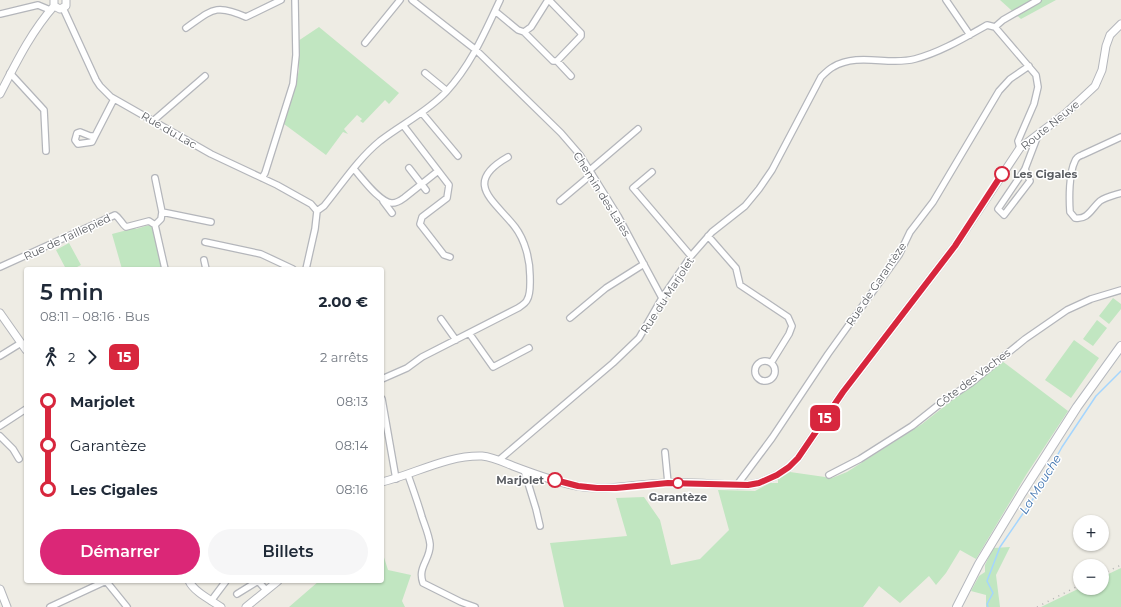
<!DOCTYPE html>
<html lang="fr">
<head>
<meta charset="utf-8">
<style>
  :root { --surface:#fff; --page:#f6f6f7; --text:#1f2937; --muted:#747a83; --accent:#db2777 }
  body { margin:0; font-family:Montserrat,sans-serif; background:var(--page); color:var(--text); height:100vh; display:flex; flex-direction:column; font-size:15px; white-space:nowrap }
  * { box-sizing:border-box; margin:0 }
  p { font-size:13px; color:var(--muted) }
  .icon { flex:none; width:22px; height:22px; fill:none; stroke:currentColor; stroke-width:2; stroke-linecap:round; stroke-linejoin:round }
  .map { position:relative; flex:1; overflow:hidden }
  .details { position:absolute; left:24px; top:267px; width:360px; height:316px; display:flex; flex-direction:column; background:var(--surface); border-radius:4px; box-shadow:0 1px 3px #0004 }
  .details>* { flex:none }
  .badge { padding:0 8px; border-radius:6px; font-size:14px; line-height:26px }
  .fabs { position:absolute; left:1073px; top:515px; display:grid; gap:8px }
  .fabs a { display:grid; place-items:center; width:36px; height:36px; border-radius:50%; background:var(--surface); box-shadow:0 1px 3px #0004; font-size:20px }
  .map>.badge { position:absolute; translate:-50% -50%; box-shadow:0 0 0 2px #fff }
  .legs { display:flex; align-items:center; gap:6px; height:44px; padding:0 16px; font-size:13px }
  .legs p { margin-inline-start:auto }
  .summary { display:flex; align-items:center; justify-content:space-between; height:68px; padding:0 16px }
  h1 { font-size:22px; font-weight:600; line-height:30px }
  .primary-button { display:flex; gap:8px; margin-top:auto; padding:8px 16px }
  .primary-button a { flex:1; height:46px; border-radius:24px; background:var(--accent); color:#fff; font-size:16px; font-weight:600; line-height:46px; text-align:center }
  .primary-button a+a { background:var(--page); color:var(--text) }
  ul { padding:0 16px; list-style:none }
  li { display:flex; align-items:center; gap:14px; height:44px; font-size:15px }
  li i { display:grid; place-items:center; width:6px; height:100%; margin:0 5px; background:currentColor }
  li i::after { content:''; width:10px; height:10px; margin:-5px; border:3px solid; border-radius:50%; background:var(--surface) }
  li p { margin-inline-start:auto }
  li:first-child i { background:linear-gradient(#0000 50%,currentColor 0) }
  li:last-child i { background:linear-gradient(currentColor 50%,#0000 0) }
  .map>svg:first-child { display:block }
</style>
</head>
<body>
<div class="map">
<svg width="1121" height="607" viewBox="0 0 1121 607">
  <rect width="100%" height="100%" fill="#eeece4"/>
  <!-- green -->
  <path fill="#c1e6c1" d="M1000 0H1056L1021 19Z
    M319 27 399 93 389 104 385 100 363 123 360 121 362 119 357 115 344 129 348 134 343 132 326 155 284 124 294 92 299 70 298 41Z
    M149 225 153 227 164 269H122L112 234 135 228 136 229Z
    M69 243 81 265 73 269H66L56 250Z
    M1113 298 1121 304V309L1109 324 1099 316Z
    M1097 320 1107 328 1093 346 1083 339Z
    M1074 340 1099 358 1071 398 1045 380Z
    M1002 361 1068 411 1026 475 976 559 960 550 946 573 936 585 929 576 900 603 879 586 863 607H564L550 543 627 536 616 498 644 497 660 520 671 565 700 559 729 530 718 490 755 491 770 483H778V479L790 472 832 478 847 472 922 424Z
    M1010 547 996 575 1000 607H986V595L971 591 979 576 985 572V565L993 548Z
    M382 551 388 570 411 575 402 601 405 607H289L319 581H382Z
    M1121 568V607H1041L1080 588H1102V577Z"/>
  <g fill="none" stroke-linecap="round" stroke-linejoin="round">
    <!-- stream -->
    <path stroke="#a4d5fe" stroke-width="1.5" d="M988 607 987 604 993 593 987 581 1000 547 1035 496 1062 447 1096 396 1121 371"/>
    <defs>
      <path id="minor" d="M412 0 476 50 561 133 580 155 618 216 662 298
        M946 0 970 35
        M63 8 96 80 100 86 111 97 211 154 277 185 311 204 317 211
        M495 11 518 30 524 32 531 27 548 0
        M0 14 38 5 50 10
        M995 27 1036 75 1038 87 1034 104 1018 141 1020 148
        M186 28C212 10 215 3 246 17L281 0
        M524 32 553 61H557L581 36V33L549 0
        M365 43 400 0
        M557 61 571 76
        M10 73 44 110 46 151
        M425 73 447 91
        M422 113 458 156
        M153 121 205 76
        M403 125 449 185 447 198 422 217 420 224 444 255 450 257
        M95 136 92 142 78 144 75 140 77 133 80 132 90 136H95L114 99
        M1121 137 1082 155C1079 156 1076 158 1075 161 1069 173 1069 198 1070 212L1075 218C1088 220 1091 209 1100 201 1106 197 1115 195 1121 193
        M409 168 426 190
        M354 169C362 178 380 203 392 203 397 203 400 201 404 198L438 171
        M1025 169 1030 181 1004 215 998 209 1025 169 1038 135
        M590 170 638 129
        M652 172 633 188 691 256
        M155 178 162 212 161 219 155 225
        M262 178 265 173 293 84 296 55 295 0
        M383 201 392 213
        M560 201 592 174
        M317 211 324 206C342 184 358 159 380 141 402 124 427 112 446 92 471 65 485 32 500 0
        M162 212 211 222
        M708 236 736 268 740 285 788 317 792 326 789 334 771 363
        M205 242 261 254 293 269
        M204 260 206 269
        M0 267 115 215C120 218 121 223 126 227L149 221 155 225 165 269
        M306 269 315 229 317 211
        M570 318 606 288 644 264
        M441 319 456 340
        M469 333 493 367 529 348
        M0 356 21 343
        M755 371a10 10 0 1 1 20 0a10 10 0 1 1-20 0Z
        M382 379 407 368 422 357 518 308C521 306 526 303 527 300 531 294 530 283 530 276 530 260 525 240 515 227 494 200 462 183 508 157
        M382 399 396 479
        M0 426 26 409
        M0 436 13 449 19 459
        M665 452 668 483
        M499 460 613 363 639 338 662 298 691 256 712 232 745 206 759 189 772 170 821 77C825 73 829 69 833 67 858 52 889 66 915 59 941 52 964 38 987 25L995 27 1003 20 1038 0
        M524 470 536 509 540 526
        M408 475C413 489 418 503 422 517 425 526 429 535 430 544 431 559 417 567 423 583L461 602 475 607
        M829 475 860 459 912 426 941 403 971 383 1025 339 1067 310 1091 299 1121 290
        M737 485 772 438 828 354 899 255 910 232 933 202 999 91 1010 79 1029 66
        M106 581 127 607
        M258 581 266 590
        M237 594 258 581
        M211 601 226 581
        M50 607 106 581"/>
      <path id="tertiary" d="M54 0V6L60 9 66 6V0
        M0 94C16 63 31 32 54 6
        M0 313 26 350
        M382 482C415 474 447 455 482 456 493 457 503 462 513 466 534 474 556 482 577 486 607 492 638 483 668 483 695 482 721 485 748 485L759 483 777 475 789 467 798 458 843 392 955 246 1020 148 1066 113 1095 86 1102 70 1106 46 1110 35 1121 24
        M189 581C194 592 211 600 221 607
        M0 589 7 607
        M246 607 278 581"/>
      <path id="secondary" d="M957 607 979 564 1022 493 1077 407 1121 346"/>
    </defs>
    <!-- minor casing -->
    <use href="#minor" stroke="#b4b6bb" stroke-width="8"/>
    <!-- tertiary casing -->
    <use href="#tertiary" stroke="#b4b6bb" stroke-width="9"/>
    <!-- secondary casing -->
    <use href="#secondary" stroke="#b5b8be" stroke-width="10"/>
    <!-- minor -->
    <use href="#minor" stroke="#fff" stroke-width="5.5"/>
    <!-- tertiary -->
    <use href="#tertiary" stroke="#fff" stroke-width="7"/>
    <!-- secondary -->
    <use href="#secondary" stroke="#fff" stroke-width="8"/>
    <!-- rail -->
    <path stroke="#b3b3b4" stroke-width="1.5" stroke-dasharray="1 5" stroke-linecap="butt" d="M1102 574 1121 565
      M1037 607 1080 585"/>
  </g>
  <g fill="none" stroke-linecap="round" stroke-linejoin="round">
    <defs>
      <path id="line-1" d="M555 480 578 486 597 488H616L668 483 748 485 759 483 777 475 789 467 798 458 843 392 955 246 1002 174"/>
    </defs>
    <!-- line-1 casing -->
    <use href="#line-1" stroke="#fff" stroke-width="9"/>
    <!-- line-1 -->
    <use href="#line-1" stroke="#d7263d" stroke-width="6"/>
  </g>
  <!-- markers -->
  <g fill="#fff" stroke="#d7263d" stroke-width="2">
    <circle cx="1002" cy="174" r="7"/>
    <circle cx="555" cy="480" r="7"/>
    <circle cx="678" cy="483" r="5"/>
  </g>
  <g text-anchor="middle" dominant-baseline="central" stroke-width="3" stroke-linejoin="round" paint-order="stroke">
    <!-- street labels -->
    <g font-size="11" fill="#5c5f64" stroke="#fff">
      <text transform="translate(1050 125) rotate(-39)">Route Neuve</text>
      <text transform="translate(169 130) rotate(30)">Rue du Lac</text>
      <text transform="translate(602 194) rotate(58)">Chemin des Laies</text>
      <text transform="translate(67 237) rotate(-25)">Rue de Taillepied</text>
      <text transform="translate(876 284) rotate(-56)">Rue de Garantèze</text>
      <text transform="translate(667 295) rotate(-57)">Rue du Marjolet</text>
      <text transform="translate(973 378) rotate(-37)">Côte des Vaches</text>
    </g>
    <!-- stop labels -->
    <g font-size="11" font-weight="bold" fill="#5c5f64" stroke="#fff" text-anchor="start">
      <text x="1013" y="174">Les Cigales</text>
      <text x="544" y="480" text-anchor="end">Marjolet</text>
      <text x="678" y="497" text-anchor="middle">Garantèze</text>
    </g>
    <!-- water labels -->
    <g font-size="12" font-style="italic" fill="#4175b0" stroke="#fff">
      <text transform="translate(1040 484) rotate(-58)">La Mouche</text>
    </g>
  </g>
</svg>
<div class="fabs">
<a>+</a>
<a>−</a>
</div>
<b class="badge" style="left:825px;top:418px;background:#d7263d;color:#fff">15</b>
<section class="details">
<div class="summary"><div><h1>5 min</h1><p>08:11 – 08:16 · Bus</p></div><b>2.00 €</b></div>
<div class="legs"><svg class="icon" aria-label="walk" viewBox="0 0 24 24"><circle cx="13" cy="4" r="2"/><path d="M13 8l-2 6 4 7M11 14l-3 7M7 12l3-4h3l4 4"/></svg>2<svg class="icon" aria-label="forward" viewBox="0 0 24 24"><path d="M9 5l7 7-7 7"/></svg><b class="badge" style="background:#d7263d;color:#fff">15</b><p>2 arrêts</p></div>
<ul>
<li><i style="color:#d7263d"></i><b>Marjolet</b><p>08:13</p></li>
<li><i style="color:#d7263d"></i><span>Garantèze</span><p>08:14</p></li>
<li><i style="color:#d7263d"></i><b>Les Cigales</b><p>08:16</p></li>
</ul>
<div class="primary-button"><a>Démarrer</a><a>Billets</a></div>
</section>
</div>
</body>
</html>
